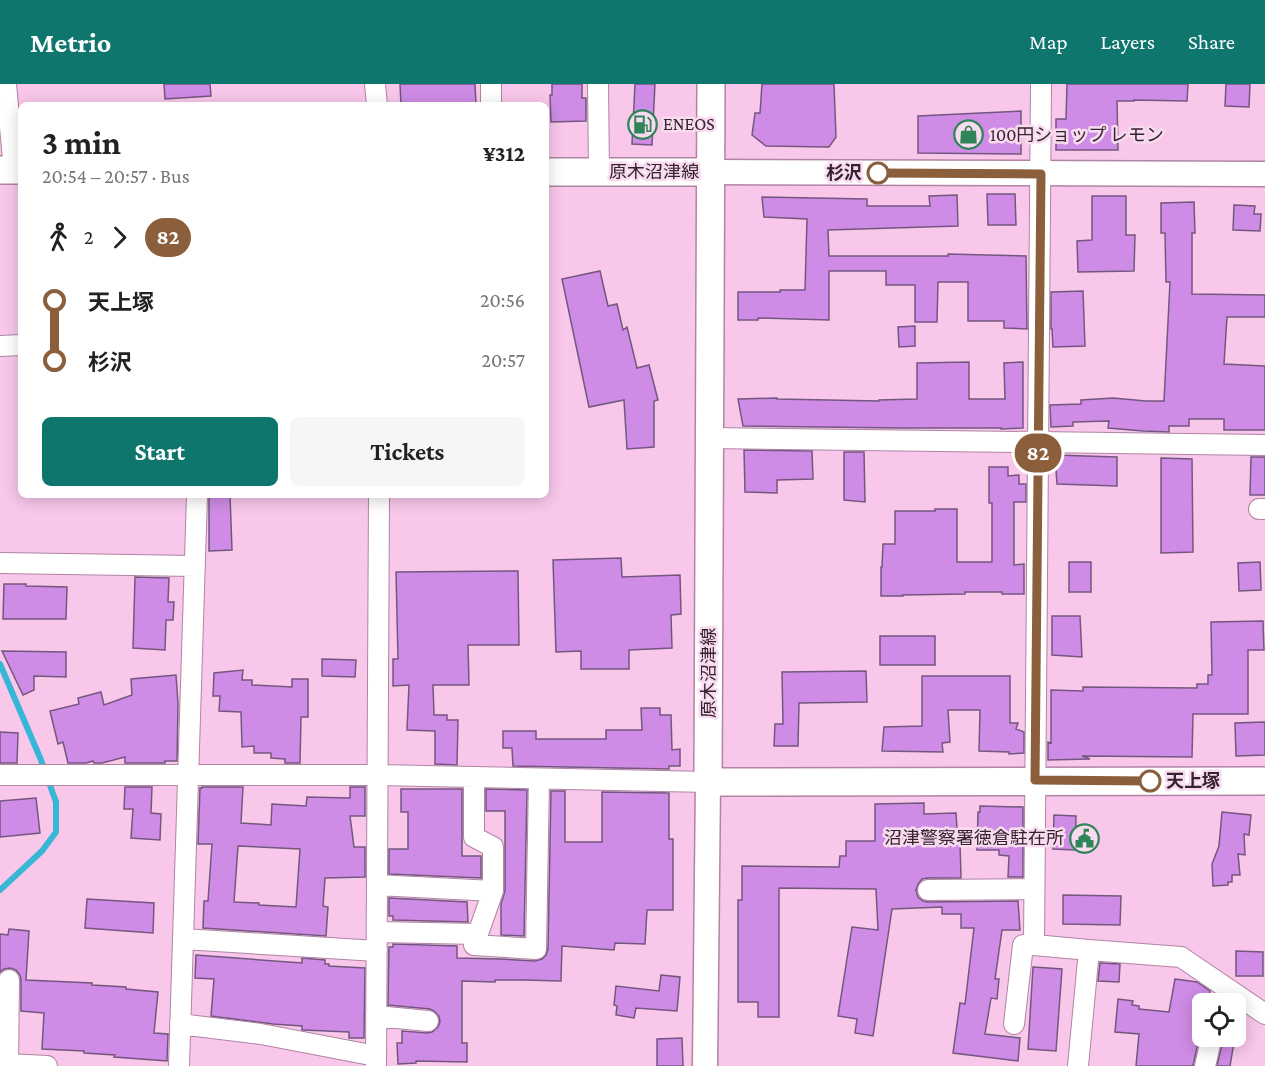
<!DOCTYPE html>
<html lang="en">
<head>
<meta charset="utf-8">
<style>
  :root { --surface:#fff; --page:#f6f6f6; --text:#222; --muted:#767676; --accent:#0f766e }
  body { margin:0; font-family:"Crimson Pro","Noto Sans JP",serif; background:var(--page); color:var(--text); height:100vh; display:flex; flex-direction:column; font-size:22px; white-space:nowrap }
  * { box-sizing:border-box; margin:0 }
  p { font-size:20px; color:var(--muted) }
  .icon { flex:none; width:33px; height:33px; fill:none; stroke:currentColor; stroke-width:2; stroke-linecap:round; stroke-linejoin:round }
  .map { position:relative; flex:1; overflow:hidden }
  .details { position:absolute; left:18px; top:18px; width:531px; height:396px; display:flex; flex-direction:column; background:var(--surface); border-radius:9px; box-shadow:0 3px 15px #0003 }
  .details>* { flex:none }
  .badge { padding:0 12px; border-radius:20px; font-size:21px; line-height:39px }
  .fabs { position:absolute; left:1192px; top:909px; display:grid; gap:12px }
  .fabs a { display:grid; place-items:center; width:54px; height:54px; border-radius:9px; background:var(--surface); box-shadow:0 3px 15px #0003; font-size:30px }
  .map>.badge { position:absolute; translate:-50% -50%; box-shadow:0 0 0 3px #fff }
  .legs { display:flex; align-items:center; gap:9px; height:66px; padding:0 24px; font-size:20px }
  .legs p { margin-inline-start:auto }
  .overview { display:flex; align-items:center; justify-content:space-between; height:102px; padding:0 24px }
  h1 { font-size:33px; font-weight:700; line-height:45px }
  .action { display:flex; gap:12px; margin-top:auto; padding:12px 24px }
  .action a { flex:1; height:69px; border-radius:9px; background:var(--accent); color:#fff; font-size:24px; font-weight:700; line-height:69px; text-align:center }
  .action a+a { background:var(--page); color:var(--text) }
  ul { padding:0 24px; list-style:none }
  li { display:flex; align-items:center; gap:21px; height:60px; font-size:22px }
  li i { display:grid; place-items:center; width:9px; height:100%; margin:0 8px; background:currentColor }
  li i::after { content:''; width:15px; height:15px; margin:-8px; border:4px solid; border-radius:50%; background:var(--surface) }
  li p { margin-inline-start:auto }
  li:first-child i { background:linear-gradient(#0000 50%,currentColor 0) }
  li:last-child i { background:linear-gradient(currentColor 50%,#0000 0) }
  header { display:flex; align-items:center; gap:36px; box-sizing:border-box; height:84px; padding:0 30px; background:var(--accent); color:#fff }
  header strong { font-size:28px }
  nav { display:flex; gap:33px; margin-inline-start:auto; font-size:21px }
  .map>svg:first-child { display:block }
</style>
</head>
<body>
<header>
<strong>Metrio</strong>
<nav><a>Map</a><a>Layers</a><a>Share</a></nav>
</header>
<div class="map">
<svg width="1265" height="982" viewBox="0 0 1265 982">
  <rect width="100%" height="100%" fill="#f8c7ea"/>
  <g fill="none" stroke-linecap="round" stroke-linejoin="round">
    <!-- stream -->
    <path stroke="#36b7d5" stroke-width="6" d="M0 580 41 676 56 718V748L42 767 0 806"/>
  </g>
  <!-- building -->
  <path fill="#cf8ce6" stroke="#74577f" stroke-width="1.5" fill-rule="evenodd" d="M164 0H210L211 12 165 15Z
    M400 0H475L476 21H401Z
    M552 0H582V14H586V37L551 38 550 11H552Z
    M635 0H655L652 61 632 60Z
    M762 0H834L836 53 829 63 766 62 752 51 755 29H760Z
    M1067 0H1188L1187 17 1134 16V17H1117L1118 66H1056V35H1066Z
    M1226 0H1250L1249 23 1225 22Z
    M1021 27V70L918 69V32Z
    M987 110H1015L1016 141H988Z
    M957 111 958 142 828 146 829 172H948V170L1026 172 1027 245 1004 244V237H968V198H938L937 238H915V201H886V187H829V236L758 234V236H738V208H780V206H805L807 135 764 133 762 113 867 115V122H930L929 112Z
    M1092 112H1126V151H1135L1134 187 1078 188 1077 157 1092 156Z
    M1194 118 1195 149H1192V210L1265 211V233H1227L1224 280 1265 282V346H1224V335H1189V342H1169V348L1143 347 1108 344 1109 337 1073 338V342L1051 343 1050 321 1081 320V316L1113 314 1146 317H1164L1170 198H1166L1165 149H1161V119Z
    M1234 121 1255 122 1254 130H1261L1260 147 1233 146Z
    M600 187 608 222 617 220 623 246 627 243 637 284 649 281 658 316 654 317V363L627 365 624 316 589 323 562 195Z
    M1083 207 1085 262 1053 263 1052 245H1051V208Z
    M915 242V262L899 263 898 243Z
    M969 278V315H1005L1004 279 1023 278V344L1001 345V344H901L743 342 738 315 777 314V315L879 317V316L917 315V279Z
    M744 366 812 367 813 395 777 396V409L745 408Z
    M844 368H864L865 418 844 416Z
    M1055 371 1117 373V402L1057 400Z
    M1251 373H1265V411H1250Z
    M1161 374 1192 375 1193 468 1161 469Z
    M989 383H1008V392L1019 391V400H1026V418H1014V481L1024 480V510H1002V508H965V510L903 511V512H881V483H882L883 460H895V427H935V425H957V478H992V419H989Z
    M209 411H230L232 466 209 467Z
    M621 474 622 493 680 491 681 530 671 531 672 564 629 566V585H581V567L556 568 553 476Z
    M1069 478H1091V508H1069Z
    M1260 478 1261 506 1239 507 1238 479Z
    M518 487 519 561H468L469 601H433L434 631H447V636H458L457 681 435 680V647L407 646 409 601 393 602V575H398L396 488Z
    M135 493 169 494 168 518H174L173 536H166L165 566 133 564Z
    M4 500H26V502L67 503 66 535H3Z
    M1052 532H1080L1082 573 1052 571Z
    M1263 537 1264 566H1248V630H1193L1192 673 1082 672 1090 675 1048 676V658L1051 659V606L1083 607V603L1197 604V600H1208V591H1212L1211 538Z
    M880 552H935V581H880Z
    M2 567 66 568V593L34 592V606L23 611Z
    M322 575 356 576 355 593 322 592Z
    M243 586 242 596H252V601L292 603V595H308V633H301L300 679H285V675L271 674V669H254V662L242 663 241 628 219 627 220 612H213L214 589Z
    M866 587 867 618 799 619 798 662H774L775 640H783L782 588Z
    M176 591 178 619 177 677H165V679H125V673L102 679H94L93 677 86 679H68L63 658 58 660 50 627 79 620 78 614 101 608 104 621 132 611 131 595Z
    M922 592H1010V639H1018L1016 645 1024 648V669L1009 670V668L979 667 980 626H948L950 658 942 659 943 668 882 667 884 643 922 642Z
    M641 624H660V631H671L672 666 680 665V682H669V685L513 682 512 664H503V647H536V655H606V646H642Z
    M1265 638V671L1236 672 1235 639Z
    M0 648 18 649 17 679H0Z
    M125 703H152L151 729 161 730 160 756 131 754 133 725H124Z
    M202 703H243L241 739 271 741 272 720 306 722 307 713 350 714V703H365V732H350L354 763H365V793L325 794 323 822 328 823 326 852 203 844 204 817H208L212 760H198L200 704H202ZM238 762 300 765 296 823 259 821V819L234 818Z
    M401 705H462V772H481V794L389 790V765H408V728H401Z
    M486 705 527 706 524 852 501 851V820L505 807V727H486Z
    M551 707H565V758H602V708L669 709V755H673V826H647L645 860 615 859 614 866 562 862 561 897 523 896H495V898L462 897V959H467V978L416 977V979L398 980 397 959H402V947L427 949 432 948 438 943 440 938 439 932 434 927 430 925 388 921 389 863H393V860L457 862V874L501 875 535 877 542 875 546 871 548 865Z
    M36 714 40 749 0 753V717Z
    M924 719V730L956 729 958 759H960L961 794H928L922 795 918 800 916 806 918 813 923 817 928 818 1018 817 1020 846H1002L995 895H999L997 915 991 914 985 950 1020 954 1018 977 953 969 960 919 965 920 974 844H961V830H942V823L892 825 873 952 855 949 857 935 838 932 852 843 878 846 876 805 779 804V933H758V918H738V816H742V782L839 783 840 772H846V757H875V720Z
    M980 722 1023 723V793H1008L1009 772 999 771V766H977L978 728H980Z
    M1222 728 1251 731 1249 751 1244 750 1245 771 1238 770 1240 791H1232V798H1228V801L1213 802 1212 780 1219 762Z
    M1054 731 1076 732 1075 766 1053 765Z
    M1063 811 1121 812 1120 841 1063 840Z
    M389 814 467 818 468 838 393 836V832H389Z
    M87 815 154 819 153 849 85 844Z
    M9 845 29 847 26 896 92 899V901L126 903V905L158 908 154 949 168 950 167 977 114 973 115 971 84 969V967L42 965 44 929 21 927V896L20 891 16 886 10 884 4 885 0 888V850L8 851Z
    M1236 867 1263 868V892H1236Z
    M196 871 302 879V874L325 876V880H329V882L365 884 364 954H349V948L304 946H302V942L273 940 211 932 214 895 195 894Z
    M1100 879 1120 880 1119 898 1098 897Z
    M1033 883 1062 885 1056 967 1028 965Z
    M661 891 680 893 677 927 636 924 634 934 616 931 617 922 614 921 616 902 659 907Z
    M1175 895 1197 898 1210 907 1208 920H1203V944L1200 949 1193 982H1136L1139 950 1115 948 1118 915 1133 917 1132 921 1139 922V925L1169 928Z
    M1224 952H1235L1230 982H1217Z
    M682 954 683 982H657V955Z"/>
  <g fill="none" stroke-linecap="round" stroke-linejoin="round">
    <defs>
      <path id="minor" d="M6 0 14 86
        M375 0 377 21
        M491 0V21
        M598 0 599 88
        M1041 0 1034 861 1089 866 1078 982
        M0 262 21 261
        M710 354 1265 361
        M1259 425H1265
        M0 479 195 482
        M0 691H378L708 698
        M474 694V753L493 763V807L474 861 536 865 539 695
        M377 801 493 807
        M928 806 1034 805
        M377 848 478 850
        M183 855 377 867
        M1089 866 1181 873 1265 930
        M376 932 428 937
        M180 940 261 950 376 972
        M1014 940 1023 861H1039
        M8 980 47 982
        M8 982 9 896
        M179 982 197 411
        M376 982 379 411
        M1205 982 1212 952"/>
      <path id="tertiary" d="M711 88 1265 90
        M705 982 708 698"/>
      <path id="secondary" d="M711 0 708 698 1265 697
        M0 86H21
        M546 88H711"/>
    </defs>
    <!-- minor casing -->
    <use href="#minor" stroke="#b184a4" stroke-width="22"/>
    <!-- tertiary casing -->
    <use href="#tertiary" stroke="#b184a4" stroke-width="27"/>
    <!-- secondary casing -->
    <use href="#secondary" stroke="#b184a4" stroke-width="30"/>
    <!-- minor -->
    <use href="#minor" stroke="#fff" stroke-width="20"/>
    <!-- tertiary -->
    <use href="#tertiary" stroke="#fff" stroke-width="24"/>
    <!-- secondary -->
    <use href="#secondary" stroke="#fff" stroke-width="27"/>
  </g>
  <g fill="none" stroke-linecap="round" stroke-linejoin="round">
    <defs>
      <path id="line-1" d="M878 89 1041 90 1035 696 1150 697"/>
    </defs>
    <!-- line-1 casing -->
    <use href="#line-1" stroke="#fff" stroke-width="14"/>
    <!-- line-1 -->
    <use href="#line-1" stroke="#8b5e3c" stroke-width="9"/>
  </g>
  <!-- icons -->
  <defs>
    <symbol id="fuel-ring" viewBox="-11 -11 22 22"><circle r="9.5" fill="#f9dbf0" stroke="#2f8458" stroke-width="1.5"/><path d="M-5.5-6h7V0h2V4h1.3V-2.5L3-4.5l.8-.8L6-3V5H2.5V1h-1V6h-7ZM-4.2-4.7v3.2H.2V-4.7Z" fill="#2f8458"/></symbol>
    <symbol id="shop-ring" viewBox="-11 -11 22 22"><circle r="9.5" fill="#f9dbf0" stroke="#2f8458" stroke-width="1.5"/><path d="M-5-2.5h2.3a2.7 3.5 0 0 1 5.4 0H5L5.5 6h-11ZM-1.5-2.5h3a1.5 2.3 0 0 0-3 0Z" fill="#2f8458"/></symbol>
    <symbol id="civic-ring" viewBox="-11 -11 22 22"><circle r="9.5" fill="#f9dbf0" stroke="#2f8458" stroke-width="1.5"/><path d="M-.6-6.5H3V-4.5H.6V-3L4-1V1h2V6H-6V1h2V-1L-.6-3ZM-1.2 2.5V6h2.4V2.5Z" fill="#2f8458"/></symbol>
  </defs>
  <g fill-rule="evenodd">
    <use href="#fuel-ring" x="626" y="24" width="33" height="33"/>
    <use href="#shop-ring" x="952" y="34" width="33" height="33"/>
    <use href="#civic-ring" x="1068" y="738" width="33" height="33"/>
  </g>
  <!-- markers -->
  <g fill="#fff" stroke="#8b5e3c" stroke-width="3">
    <circle cx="878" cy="89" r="10"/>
    <circle cx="1150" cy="697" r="10"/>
  </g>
  <g text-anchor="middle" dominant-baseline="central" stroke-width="5" stroke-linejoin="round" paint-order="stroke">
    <!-- poi labels -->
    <g font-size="18" fill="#352330" stroke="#f9dbf0" text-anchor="start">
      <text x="663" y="40">ENEOS</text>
      <text x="990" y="51">100円ショップ レモン</text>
      <text x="1064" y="754" text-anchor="end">沼津警察署徳倉駐在所</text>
    </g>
    <!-- street labels -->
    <g font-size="18" fill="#352330" stroke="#f9dbf0">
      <text x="654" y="88">原木沼津線</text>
      <text transform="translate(709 589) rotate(-90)">原木沼津線</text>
    </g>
    <!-- stop labels -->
    <g font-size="18" font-weight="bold" fill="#352330" stroke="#f9dbf0" text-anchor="end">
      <text x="862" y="89">杉沢</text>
      <text x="1166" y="697" text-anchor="start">天上塚</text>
    </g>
  </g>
</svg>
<div class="fabs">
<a><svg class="icon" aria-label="locate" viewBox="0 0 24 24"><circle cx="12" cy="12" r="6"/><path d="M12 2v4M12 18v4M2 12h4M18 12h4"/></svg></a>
</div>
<b class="badge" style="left:1038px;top:369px;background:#8b5e3c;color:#fff">82</b>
<section class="details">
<div class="overview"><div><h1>3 min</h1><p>20:54 – 20:57 · Bus</p></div><b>¥312</b></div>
<div class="legs"><svg class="icon" aria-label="walk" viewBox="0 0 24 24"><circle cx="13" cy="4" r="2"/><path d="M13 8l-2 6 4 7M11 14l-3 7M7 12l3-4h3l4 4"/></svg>2<svg class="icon" aria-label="forward" viewBox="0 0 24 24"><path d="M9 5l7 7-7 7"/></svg><b class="badge" style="background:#8b5e3c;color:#fff">82</b></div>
<ul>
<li><i style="color:#8b5e3c"></i><b>天上塚</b><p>20:56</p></li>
<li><i style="color:#8b5e3c"></i><b>杉沢</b><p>20:57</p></li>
</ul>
<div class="action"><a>Start</a><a>Tickets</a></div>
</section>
</div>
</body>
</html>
